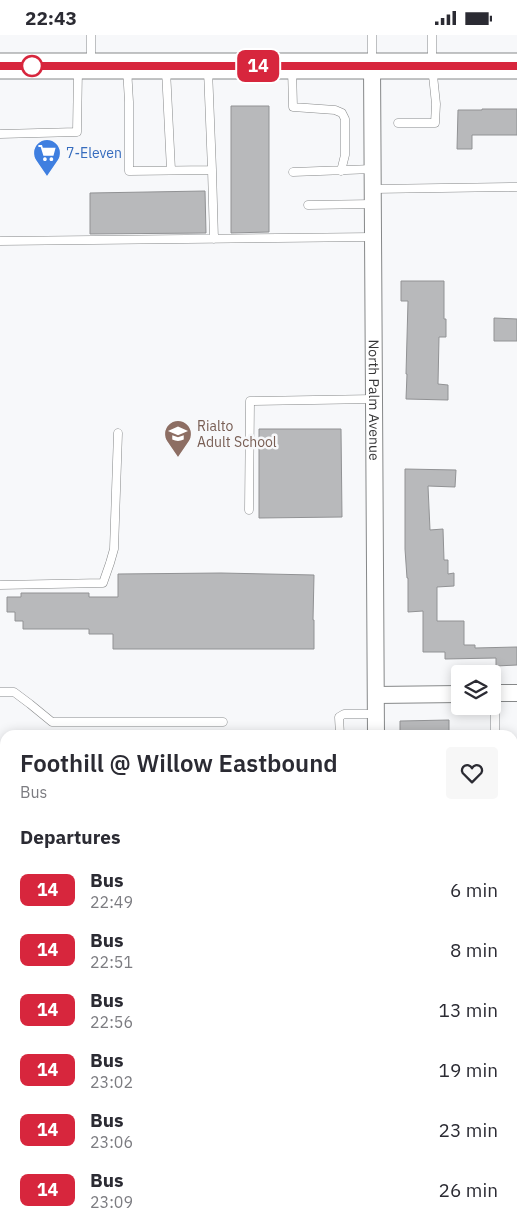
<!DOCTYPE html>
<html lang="en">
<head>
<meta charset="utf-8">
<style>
  :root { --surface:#fff; --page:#f7f7f7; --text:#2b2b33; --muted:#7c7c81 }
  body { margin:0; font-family:"IBM Plex Sans",sans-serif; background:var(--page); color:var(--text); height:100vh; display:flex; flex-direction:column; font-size:19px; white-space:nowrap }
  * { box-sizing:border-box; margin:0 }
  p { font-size:16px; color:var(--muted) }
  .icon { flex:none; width:28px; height:28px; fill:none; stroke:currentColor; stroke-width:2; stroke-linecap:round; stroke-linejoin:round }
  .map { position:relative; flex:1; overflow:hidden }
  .drawer { position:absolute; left:0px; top:695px; width:518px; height:500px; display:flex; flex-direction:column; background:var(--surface); border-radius:15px 15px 0 0; box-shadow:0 2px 12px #0003 }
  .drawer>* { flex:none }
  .badge { padding:0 10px; border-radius:8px; font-size:18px; line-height:32px }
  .controls { position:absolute; left:451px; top:630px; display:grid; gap:10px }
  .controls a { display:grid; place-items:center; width:50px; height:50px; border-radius:5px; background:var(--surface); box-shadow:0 2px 12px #0003; font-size:25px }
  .map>.badge { position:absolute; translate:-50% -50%; box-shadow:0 0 0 2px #fff }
  h2 { padding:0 20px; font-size:19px; line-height:45px }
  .round { display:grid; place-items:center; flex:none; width:52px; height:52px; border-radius:5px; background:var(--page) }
  .summary { display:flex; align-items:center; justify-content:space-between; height:85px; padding:0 20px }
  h1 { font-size:24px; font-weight:600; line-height:38px }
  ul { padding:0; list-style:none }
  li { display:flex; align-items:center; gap:15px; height:60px; padding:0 20px }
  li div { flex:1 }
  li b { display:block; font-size:19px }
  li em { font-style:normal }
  li .badge { min-width:55px; font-weight:700; text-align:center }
  .status { display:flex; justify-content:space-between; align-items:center; height:35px; padding:0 25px; background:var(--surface); direction:ltr }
  .status svg { height:14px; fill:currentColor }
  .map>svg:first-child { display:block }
</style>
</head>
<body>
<div class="status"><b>22:43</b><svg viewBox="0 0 49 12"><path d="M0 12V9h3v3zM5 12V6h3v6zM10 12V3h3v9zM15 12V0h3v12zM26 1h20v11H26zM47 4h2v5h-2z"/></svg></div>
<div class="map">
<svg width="517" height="1195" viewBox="0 0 517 1195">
  <rect width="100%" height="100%" fill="#f7f8fa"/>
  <!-- green -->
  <path fill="#c7e3d3" d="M3 1093H5V1190H348V1195H3Z"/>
  <!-- building -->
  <path fill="#b8b9bb" stroke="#919294" d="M231 71H269V197L231 198Z
    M482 74H517V100H472V114H457L458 75H482Z
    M205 156 206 198 90 199V158Z
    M401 246H444V284H446V302H439L438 349 448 350V365L406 364 407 339H406L408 266H401Z
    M494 283 517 284V306H494Z
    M259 394H341L342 482 259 483Z
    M405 434 456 435 455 452 428 451 430 495 443 494 444 525H448V539L454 538V551L437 552V586H464V610H475V613L517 612V630L496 631V623L445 624V617H423V576L408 577V543H407L405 514Z
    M221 538 314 540 313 585H314V614H113V599H89V594H23V586H15V577H7V562H21V558H89V562H118V539Z
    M449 685V700H400V686Z"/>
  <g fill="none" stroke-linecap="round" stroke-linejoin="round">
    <defs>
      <path id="lane" d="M372 0V28
        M91 28V0
        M127 33 129 67V136L212 135 208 35
        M292 33 293 72 335 75 342 78 345 84V120L341 136
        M166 35 171 135
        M398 88H435L436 69 432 31V0
        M0 99 77 97 78 34
        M212 135 214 204
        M293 137 373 134
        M373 154 517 152
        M308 170 373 169
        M0 206 373 202
        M249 475 250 366 374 364
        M0 550 103 548 110 528 114 514 118 398
        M0 657H14L30 669 52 687H223
        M340 700 339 682 344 679H376
        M495 700V658
        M512 823H517
        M494 1195V1190"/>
      <g id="street">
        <path id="s1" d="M372 31 376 700"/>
        <path d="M492 658H517"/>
        <path d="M376 660 460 659"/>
        <path d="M512 1103H517"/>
        <path d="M377 1195V1190"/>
      </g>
      <path id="primary" d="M0 31H517"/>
    </defs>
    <!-- lane casing -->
    <use href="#lane" stroke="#868889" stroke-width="9"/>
    <!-- street casing -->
    <use href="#street" stroke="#868889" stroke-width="18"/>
    <!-- primary casing -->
    <use href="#primary" stroke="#868889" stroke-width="27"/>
    <!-- lane -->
    <use href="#lane" stroke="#fff" stroke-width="8"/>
    <!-- street -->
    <use href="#street" stroke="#fff" stroke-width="16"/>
    <!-- primary -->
    <use href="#primary" stroke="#fff" stroke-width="25"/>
  </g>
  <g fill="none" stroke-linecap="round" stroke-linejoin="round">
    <defs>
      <path id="line" d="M0 31H517"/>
    </defs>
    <!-- line casing -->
    <use href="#line" stroke="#fff" stroke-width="11"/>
    <!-- line -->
    <use href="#line" stroke="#d7263d" stroke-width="8"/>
  </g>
  <!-- icons -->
  <defs>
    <symbol id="supermarket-pin" viewBox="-11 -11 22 30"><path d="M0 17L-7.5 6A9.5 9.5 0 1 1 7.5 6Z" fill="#3f7fe0" stroke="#f7f8fa"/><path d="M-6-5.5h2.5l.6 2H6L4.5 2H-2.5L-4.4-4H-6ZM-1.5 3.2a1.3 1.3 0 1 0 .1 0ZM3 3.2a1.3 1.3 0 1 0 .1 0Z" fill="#fff"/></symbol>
    <symbol id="school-pin" viewBox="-11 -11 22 30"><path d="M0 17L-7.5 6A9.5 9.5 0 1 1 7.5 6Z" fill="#8d6e63" stroke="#f7f8fa"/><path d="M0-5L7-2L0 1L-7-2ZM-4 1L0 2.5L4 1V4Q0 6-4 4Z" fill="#fff"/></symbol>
  </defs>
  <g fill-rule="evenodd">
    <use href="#supermarket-pin" x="31" y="102" width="32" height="43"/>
    <use href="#school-pin" x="162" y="383" width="32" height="43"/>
  </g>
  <!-- markers -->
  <circle fill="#fff" stroke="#d7263d" stroke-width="2.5" cx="32" cy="31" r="10"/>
  <g text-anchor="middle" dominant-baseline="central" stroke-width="5" stroke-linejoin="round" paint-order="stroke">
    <!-- shop labels -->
    <g font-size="14" fill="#366cbe" stroke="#f7f8fa" text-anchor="start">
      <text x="66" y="118">7-Eleven</text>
    </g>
    <!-- street labels -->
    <g font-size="14" fill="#363637" stroke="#f7f8fa">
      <text stroke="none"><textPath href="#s1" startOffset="334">North Palm Avenue</textPath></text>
    </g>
    <!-- education labels -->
    <g font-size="14" fill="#785e54" stroke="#f7f8fa" text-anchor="start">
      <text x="197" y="391">Rialto<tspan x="197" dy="16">Adult School</tspan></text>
    </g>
  </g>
</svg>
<div class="controls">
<a><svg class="icon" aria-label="layers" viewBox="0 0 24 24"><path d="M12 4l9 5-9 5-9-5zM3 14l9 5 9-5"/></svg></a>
</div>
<b class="badge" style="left:258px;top:31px;background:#d7263d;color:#fff">14</b>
<section class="drawer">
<div class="summary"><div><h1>Foothill @ Willow Eastbound</h1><p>Bus</p></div><a class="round"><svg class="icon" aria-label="heart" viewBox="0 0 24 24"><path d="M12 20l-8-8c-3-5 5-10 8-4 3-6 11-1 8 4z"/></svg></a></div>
<h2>Departures</h2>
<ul>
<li><span class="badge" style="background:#d7263d;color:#fff">14</span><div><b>Bus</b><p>22:49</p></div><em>6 min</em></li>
<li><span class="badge" style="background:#d7263d;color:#fff">14</span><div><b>Bus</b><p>22:51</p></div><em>8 min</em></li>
<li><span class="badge" style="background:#d7263d;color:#fff">14</span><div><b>Bus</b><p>22:56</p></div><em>13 min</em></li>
<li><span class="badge" style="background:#d7263d;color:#fff">14</span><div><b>Bus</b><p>23:02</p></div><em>19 min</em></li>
<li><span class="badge" style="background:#d7263d;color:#fff">14</span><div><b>Bus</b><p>23:06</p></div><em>23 min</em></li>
<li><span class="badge" style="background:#d7263d;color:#fff">14</span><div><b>Bus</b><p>23:09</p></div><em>26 min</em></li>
</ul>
</section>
</div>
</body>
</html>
